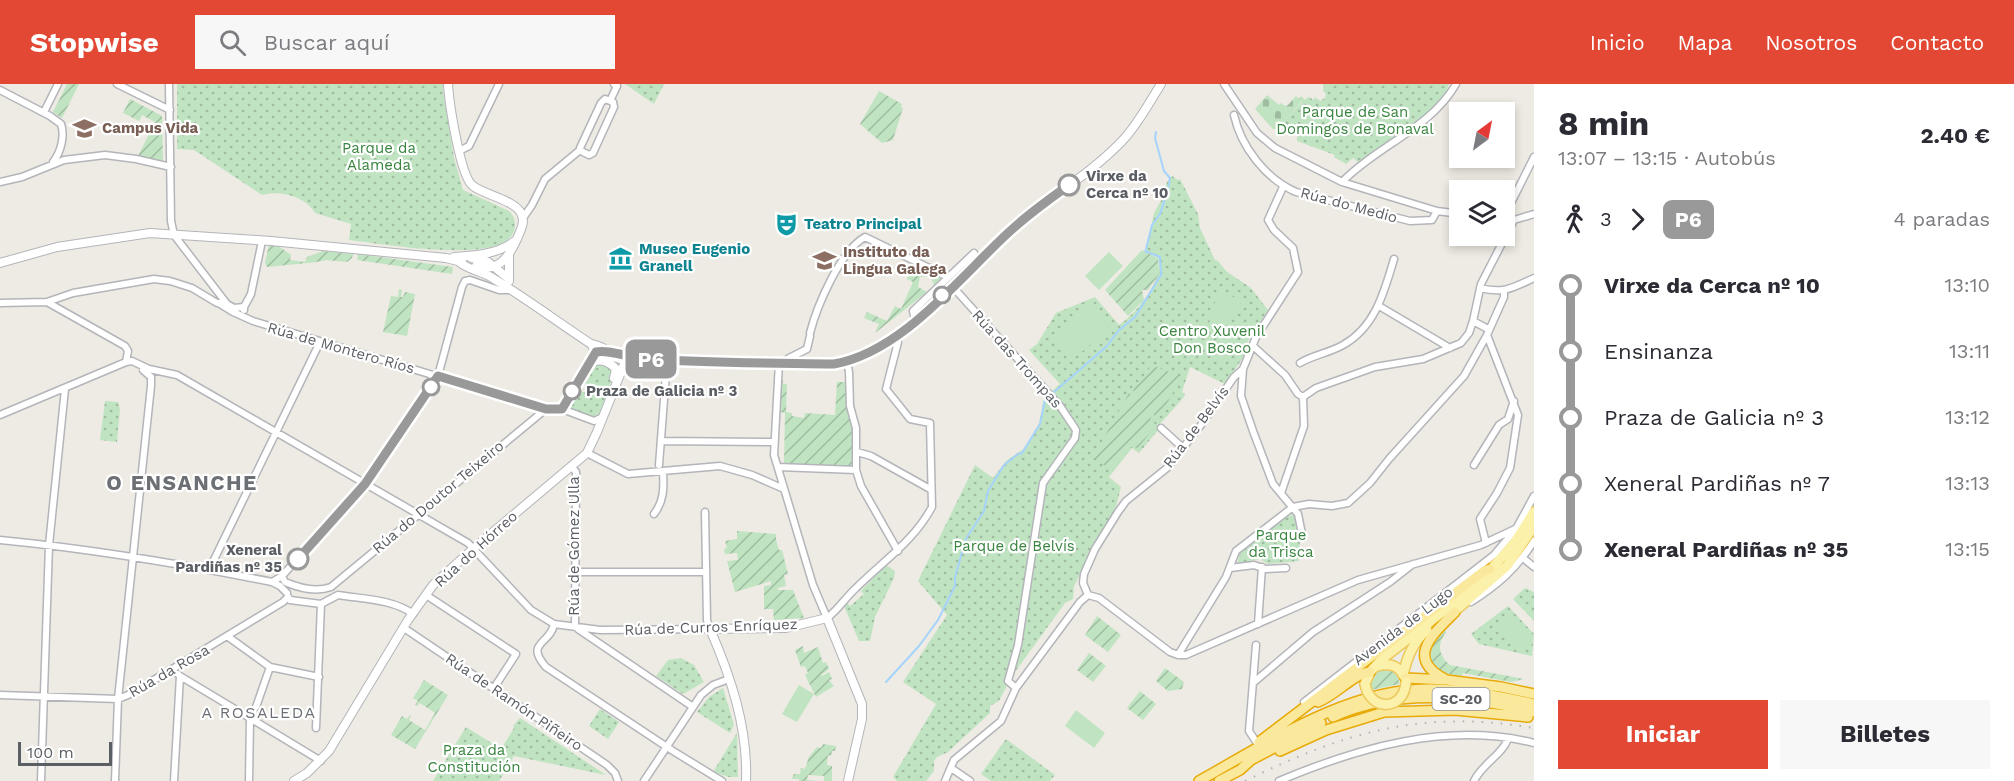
<!DOCTYPE html>
<html lang="es">
<head>
<meta charset="utf-8">
<style>
  :root { --surface:#fff; --page:#f7f7f7; --text:#2b2b33; --muted:#7c7c81; --accent:#e24834 }
  body { margin:0; font-family:"Work Sans",sans-serif; background:var(--page); color:var(--text); height:100vh; display:flex; flex-direction:column; font-size:22px; white-space:nowrap }
  * { box-sizing:border-box; margin:0 }
  p { font-size:20px; color:var(--muted) }
  .icon { flex:none; width:33px; height:33px; fill:none; stroke:currentColor; stroke-width:2; stroke-linecap:round; stroke-linejoin:round }
  .map { position:relative; flex:1; overflow:hidden }
  .details { display:flex; flex-direction:column; background:var(--surface); width:480px }
  .details>* { flex:none }
  .badge { padding:0 12px; border-radius:9px; font-size:21px; line-height:39px }
  .needle { width:39px; rotate:32deg }
  .controls { position:absolute; left:1449px; top:18px; display:grid; gap:12px }
  .controls a { display:grid; place-items:center; width:66px; height:66px; border-radius:0px; background:var(--surface); box-shadow:0 3px 9px #0003; font-size:30px }
  .scale { position:absolute; left:18px; bottom:15px; width:94px; box-sizing:border-box; padding-left:6px; border:3px solid #5b5e63; border-top:0; font-size:16px; line-height:21px; white-space:nowrap; color:#5b5e63; -webkit-text-stroke:4px #fff; paint-order:stroke }
  .map>.badge { position:absolute; translate:-50% -50%; box-shadow:0 0 0 3px #fff }
  .legs { display:flex; align-items:center; gap:9px; height:66px; padding:0 24px; font-size:20px }
  .legs p { margin-inline-start:auto }
  .head { display:flex; align-items:center; justify-content:space-between; height:102px; padding:0 24px }
  h1 { font-size:33px; font-weight:700; line-height:45px }
  .cta { display:flex; gap:12px; margin-top:auto; padding:12px 24px }
  .cta a { flex:1; height:69px; border-radius:0px; background:var(--accent); color:#fff; font-size:24px; font-weight:700; line-height:69px; text-align:center }
  .cta a+a { background:var(--page); color:var(--text) }
  ul { padding:0 24px; list-style:none }
  li { display:flex; align-items:center; gap:21px; height:66px; font-size:22px }
  li i { display:grid; place-items:center; width:9px; height:100%; margin:0 8px; background:currentColor }
  li i::after { content:''; width:15px; height:15px; margin:-8px; border:4px solid; border-radius:50%; background:var(--surface) }
  li p { margin-inline-start:auto }
  li:first-child i { background:linear-gradient(#0000 50%,currentColor 0) }
  li:last-child i { background:linear-gradient(currentColor 50%,#0000 0) }
  header { display:flex; align-items:center; gap:36px; box-sizing:border-box; height:84px; padding:0 30px; background:var(--accent); color:#fff }
  header strong { font-size:28px }
  nav { display:flex; gap:33px; margin-inline-start:auto; font-size:21px }
  .search { width:420px; height:54px; background:var(--page); display:flex; align-items:center; gap:15px; box-sizing:border-box; padding:0 21px; border-radius:0px; color:var(--muted); font-size:22px }
  main { display:flex; flex:1; min-height:0 }
  .map>svg:first-child { display:block }
</style>
</head>
<body>
<header>
<strong>Stopwise</strong>
<div class="search"><svg class="icon" aria-label="search" viewBox="0 0 24 24"><circle cx="10" cy="10" r="6"/><path d="M15 15l6 6"/></svg>Buscar aquí</div>
<nav><a>Inicio</a><a>Mapa</a><a>Nosotros</a><a>Contacto</a></nav>
</header>
<main>
<div class="map">
<svg width="1534" height="697" viewBox="0 0 1534 697">
  <defs>
    <pattern id="grass-dots" width="8" height="8" patternUnits="userSpaceOnUse" patternTransform="scale(1.5)"><rect width="8" height="8" fill="#c0e4c2"/><path d="M2 2h.1M6 6h.1" fill="none" stroke="#9fbca1" stroke-width="1.8" stroke-linecap="round"/></pattern>
    <pattern id="cemetery-stones" width="16" height="16" patternUnits="userSpaceOnUse" patternTransform="scale(1.5)"><rect width="16" height="16" fill="#c0e4c2"/><path d="M2 7V4a2 2 0 0 1 4 0v3zM10 15v-3a2 2 0 0 1 4 0v3z" fill="#9fbca1"/></pattern>
    <pattern id="garden-furrows" width="10" height="10" patternUnits="userSpaceOnUse" patternTransform="scale(1.5)"><rect width="10" height="10" fill="#c0e4c2"/><path d="M-1 1l2-2M0 10L10 0M9 11l2-2" fill="none" stroke="#9fbca1"/></pattern>
  </defs>
  <rect width="100%" height="100%" fill="#edebe3"/>
  <!-- grass -->
  <path fill="url(#grass-dots)" d="M177 0H443V6L454 74 463 106 509 127C515 133 516 139 514 147 502 182 379 159 349 156L351 140 315 129C305 112 280 106 262 111L194 66 177 65Z
    M625 0H664L654 20Z
    M1322 0H1449L1443 17 1393 56 1358 78 1353 74 1346 80 1334 73 1335 71 1297 57V50L1282 40 1302 18 1299 15 1301 12 1305 16 1308 13 1314 16 1315 13 1320 17 1325 14 1326 10 1323 7 1324 2Z
    M1172 92 1178 96 1180 95 1198 130 1200 144 1215 176 1218 177 1226 187 1251 204 1268 226 1247 259 1250 262 1249 265 1225 300 1190 283 1182 308 1185 310 1184 313 1160 340 1159 345 1139 369 1132 364 1109 393 1121 403 1116 423 1074 502 1073 515 1065 519 1012 592 999 617 990 622V629L948 668 937 673 934 677V687L926 697H897L893 693 936 620 903 598 947 531 918 497 975 381 993 394 1006 377 1025 364 1039 340 1044 314 1060 300 1029 266 1037 260 1056 229 1095 213 1119 241C1137 229 1164 196 1158 173L1146 167 1154 129 1162 115 1167 98Z
    M600 278 613 284V292L600 329 591 334 571 326 570 320 576 309 579 307 588 309 590 304 584 301 583 296 593 280Z
    M105 317 118 318 120 325 117 358 100 356Z
    M1295 430 1300 449 1299 477 1268 480 1260 475 1237 480 1240 469 1252 459 1284 434Z
    M886 481 895 487 894 494 875 533 870 557H859L844 522 847 519 850 522 864 510 861 507Z
    M1525 504 1534 508V537L1513 515Z
    M1508 522 1534 550 1532 572 1479 560 1471 550Z
    M681 574 694 581 704 598 683 610 656 592 668 576Z
    M723 604 734 641 730 649 697 628 709 613Z
    M600 625 619 638 608 655 589 642Z
    M520 634 606 691 514 672 499 697H433L466 643 501 665 514 644 513 642Z
    M737 649 738 693H729L713 688Z
    M1006 655 1055 691 1050 697H991L981 690Z"/>
  <!-- cemetery -->
  <path fill="url(#cemetery-stones)" d="M1267 11 1279 21 1281 19 1285 22 1288 21 1296 12 1302 17 1278 45H1273L1255 25Z"/>
  <!-- garden -->
  <path fill="url(#garden-furrows)" d="M67 0H79L62 34 53 28Z
    M879 7 902 20 901 23 903 24 893 56 882 59 860 40Z
    M130 15 162 32 163 76 162 77 138 72 155 38 142 31 139 37 123 29Z
    M269 161H277L291 171 290 176 305 178 307 173 323 167 353 170 352 174 347 178 326 176 317 178 267 183 265 179Z
    M1142 166 1158 174 1159 190 1148 206H1142L1144 216 1128 232 1105 206Z
    M358 170 453 183 452 190 357 176Z
    M913 180 942 195 934 201 930 192 920 193 918 203 927 208 875 249 879 240 864 234 867 228 887 237 895 222 901 225 913 198 907 195Z
    M399 205 402 206 401 213H403L405 208 415 210 407 252 383 248 391 212 398 213Z
    M1152 281 1179 292 1172 311 1159 332 1156 334 1153 330 1150 334 1156 341 1138 364 1131 363 1112 387 1093 373 1129 309 1133 313 1135 309 1133 306Z
    M781 296H783V300H787L786 328 792 329V332L804 334 805 329 835 331 837 298H847L855 347V383L784 381 785 329 780 328Z
    M737 447 776 450V456L779 466H782L788 490 784 491 786 502 778 504V506H793L804 534 774 536 773 525H764V502L771 501V497L735 508 727 477 738 476 737 469 725 470 724 465 727 464 725 457 737 455Z
    M1097 532 1121 551 1108 568 1085 551Z
    M1445 546 1446 548C1437 560 1438 571 1450 581L1524 595 1511 598 1463 589 1462 592C1456 591 1448 590 1442 588 1422 580 1432 556 1445 546Z
    M803 562 804 569 818 563 823 579 826 578 829 585 821 591 822 592 829 588 832 595 829 596 834 602 816 613 805 591 808 589 805 582 801 583 795 566Z
    M1089 569 1106 582 1093 598 1077 586Z
    M1165 584 1184 598 1182 605 1168 607 1156 597Z
    M1379 585C1390 585 1399 587 1399 600L1371 606V592Z
    M424 596 448 611 415 665 391 651 402 632 407 635 410 631 411 632 409 636 425 646 435 629 420 619 417 622 415 621 418 617 413 614Z
    M1140 607 1156 620 1143 636 1127 624Z
    M823 660 836 662 835 667H832L831 672 828 671 827 681 832 682V697H824V692L808 691 807 696 818 697H799V695H792L794 690H800L801 684 805 685 809 673 817 663 821 664Z"/>
  <!-- pitch -->
  <path fill="#c0e4c2" d="M1109 168 1123 182 1099 206 1085 192Z
    M1223 206 1241 218 1224 246 1205 234Z
    M1090 221 1110 245 1070 277 1051 253Z
    M1223 248 1235 256 1221 278 1209 270Z
    M1509 529 1532 553 1518 566 1496 541Z
    M799 601 814 610 797 638 782 630Z
    M1076 626 1105 649 1094 664 1065 642Z"/>
  <g fill="none" stroke-linecap="round" stroke-linejoin="round">
    <!-- stream -->
    <path stroke="#a5d3fc" stroke-width="2" d="M1146 165 1152 141 1160 130 1167 109 1170 94 1164 87 1155 54 1156 48
      M1053 309 1107 262 1118 247 1135 233 1161 191 1160 173 1145 167
      M886 598 919 562 938 536 955 502V493L964 461 967 453 984 427 988 407 1004 381 1018 370 1022 369 1040 340 1045 316"/>
    <defs>
      <path id="minor" d="M117 0 170 26
        M169 0 171 137 174 151 227 220 234 224 244 223
        M1224 0 1257 49 1275 64 1342 98 1437 127 1460 130
        M0 6 50 32 61 40C65 52 61 68 53 78
        M605 15 613 18 614 23 593 69 589 71 581 67 580 64 601 19Z
        M610 17 617 2 614 0
        M44 28 58 0
        M1234 31C1241 63 1266 95 1296 108L1410 137 1432 136 1437 127
        M459 67 469 62 499 0
        M0 98 22 93 64 76 105 71 136 75 171 83
        M1342 98C1377 62 1431 44 1456 0
        M1506 129 1534 73
        M523 134 532 121 545 95 580 66
        M952 202 1060 322 1076 346 1075 354 1043 399 1018 561 1008 597 1016 604
        M1480 204C1504 210 1512 204 1534 194
        M47 218 125 262 128 267 126 278
        M0 219 47 218 73 209 154 195 170 197 192 204 217 219H222
        M220 220 233 228 253 237 546 325H562L594 337 603 333
        M1379 222 1450 264
        M244 226V223L251 210 262 157
        M915 236 913 227 974 169
        M1473 237 1488 245
        M810 249C817 222 840 167 865 153L948 193
        M1253 262 1285 291 1298 310 1303 313
        M779 278 774 371 813 501 827 534C838 526 846 513 856 504 882 478 914 457 932 423L930 339 910 335 886 305 898 258 895 252
        M785 278 789 274 807 265 810 252
        M847 278 849 288 850 322 856 344V386L861 402 898 467
        M1300 279C1313 271 1329 269 1343 261 1375 243 1384 209 1394 175
        M1243 285 1241 312 1253 347 1273 400 1298 430 1302 450
        M1303 313 1316 304 1375 283 1423 275 1461 259 1469 249 1473 237 1481 200 1514 136 1534 130
        M562 325 596 268
        M0 331 126 278 132 277 149 285 177 291 468 459 531 526 554 540 600 546 710 545 707 536 705 428
        M1161 344 1183 364
        M661 357 774 358
        M857 368 871 372 930 405
        M587 369 628 390 720 382 752 391 784 405
        M659 381 667 276
        M1474 381 1499 341 1508 335 1514 317
        M571 382 576 388 575 543
        M778 383 856 386
        M1281 409 1304 342 1303 313
        M654 430C664 417 664 404 663 387
        M0 456C92 465 182 480 272 498L280 502 287 509
        M1486 459 1480 435 1497 409 1510 384 1518 331 1487 251
        M1523 474 1534 483
        M1230 484 1254 481 1265 485 1286 484
        M209 486 320 258
        M575 488H706
        M282 492 285 498C299 504 317 508 331 503L546 325
        M272 498 282 492 365 400 438 292 462 203 465 197 470 196 499 206H510
        M338 511C362 515 393 515 413 530
        M426 511 516 570 494 604
        M1088 511 1083 499 1084 490 1095 465 1118 428 1126 417 1167 384 1201 341 1234 293 1243 285 1256 253 1298 188 1293 164 1274 146 1268 136 1283 103
        M1088 511 1099 514 1170 568 1178 571H1186L1358 496 1481 461 1515 445
        M288 513 290 516 321 520 338 511
        M1471 518C1499 500 1516 485 1534 457
        M554 540C551 560 524 558 546 583L673 667 722 697
        M1258 540 1262 483
        M404 544 607 681 615 689 618 697
        M578 545 693 623
        M227 552 270 583 319 593
        M1256 561 1249 647 1257 659 1258 658
        M1178 571 1226 493 1236 467 1293 423 1309 420 1332 422 1348 419 1370 399 1389 375 1464 292 1487 251 1504 213V207
        M180 592 321 677
        M1253 599 1313 548 1390 498 1413 480
        M0 611 118 615 128 611 174 584 283 518 288 513
        M1304 618 1494 471 1516 445 1534 412
        M256 623 270 583
        M316 644 321 520
        M951 684 970 697
        M41 697 49 461 65 305
        M115 697 118 615 151 302V293L143 286
        M174 697 180 592 178 590
        M249 697 250 634
        M644 697 701 611 713 601 729 595
        M945 697 954 676 1001 637 1016 604 1080 518 1088 511
        M1279 697C1357 664 1448 637 1534 659
        M1474 697C1482 680 1502 671 1508 655"/>
      <path id="tertiary" d="M448 0C449 17 460 93 473 102 485 111 514 116 521 129 526 138 520 147 517 155 509 173 498 189 476 182
        M509 171V197
        M454 173C475 172 498 170 515 157
        M472 174 488 178 509 195
        M458 177C466 185 481 187 491 193 525 214 558 238 591 260 601 261 608 268 618 271 633 275 650 275 666 276L833 280C903 268 960 189 1012 144 1048 114 1090 91 1123 56 1138 40 1149 19 1161 0
        M0 179 57 163 150 149 271 157 446 174 462 178
        M591 260 596 268 620 275
        M589 280C598 273 609 277 616 285L614 294
        M294 697 307 689 329 667 408 536 433 501 473 465 587 369 597 348 627 273
        M746 697C748 644 731 593 710 545L786 544 827 534 862 620V635L848 697"/>
      <path id="primary" d="M1449 532 1507 482 1534 442
        M1377 582C1390 579 1398 581 1405 593
        M1403 591C1407 573 1413 558 1427 546
        M1365 600 1370 588 1382 575 1463 512 1487 490 1515 458 1534 428"/>
      <path id="trunk" d="M1405 594 1447 596 1501 603 1534 610
        M1445 595C1404 574 1434 549 1455 528
        M1318 618C1336 611 1353 590 1370 588
        M1333 633C1396 604 1469 612 1534 628
        M1259 658 1484 487 1490 485
        M1280 667 1326 646 1384 628 1455 626 1528 633
        M1199 697C1267 659 1349 604 1430 605 1465 605 1500 612 1534 620
        M1219 697 1240 686 1251 676 1321 639"/>
    </defs>
    <!-- minor casing -->
    <use href="#minor" stroke="#b4b5ba" stroke-width="9"/>
    <!-- tertiary casing -->
    <use href="#tertiary" stroke="#b4b5ba" stroke-width="10"/>
    <!-- primary casing -->
    <use href="#primary" stroke="#ecc95e" stroke-width="12"/>
    <!-- trunk casing -->
    <use href="#trunk" stroke="#e8aa09" stroke-width="12"/>
    <!-- minor -->
    <use href="#minor" stroke="#fff" stroke-width="6"/>
    <!-- tertiary -->
    <use href="#tertiary" stroke="#fff" stroke-width="8"/>
    <!-- primary -->
    <use href="#primary" stroke="#fcf1aa" stroke-width="9"/>
    <!-- trunk -->
    <use href="#trunk" stroke="#fae99c" stroke-width="9"/>
    <!-- rail -->
    <path stroke="#b2b2b3" stroke-width="2" stroke-dasharray="1.5 8" stroke-linecap="butt" d="M1245 697C1345 648 1422 625 1534 644"/>
    <defs>
      <path id="primary-bridge" d="M1365 600C1370 628 1404 627 1406 598"/>
    </defs>
    <!-- primary-bridge casing -->
    <use href="#primary-bridge" stroke="#ecc95e" stroke-width="12" stroke-linecap="butt"/>
    <!-- primary-bridge -->
    <use href="#primary-bridge" stroke="#fcf1aa" stroke-width="9"/>
  </g>
  <g fill="none" stroke-linecap="round" stroke-linejoin="round">
    <defs>
      <path id="line-1" d="M298 475 365 400 438 292 546 325H562L596 268C609 265 629 274 645 275 707 279 771 279 834 280 902 268 959 194 1008 149 1027 131 1048 116 1069 101"/>
    </defs>
    <!-- line-1 casing -->
    <use href="#line-1" stroke="#fff" stroke-width="14"/>
    <!-- line-1 -->
    <use href="#line-1" stroke="#999" stroke-width="9"/>
  </g>
  <!-- icons -->
  <defs>
    <symbol id="university-bare" viewBox="-9 -9 18 18"><path d="M0-5L7-2L0 1L-7-2ZM-4 1L0 2.5L4 1V4Q0 6-4 4Z" fill="#8d6e63" stroke="#fff" stroke-width="2.5" paint-order="stroke"/></symbol>
    <symbol id="theatre-bare" viewBox="-9 -9 18 18"><path d="M-5-5.5Q0-4 5-5.5V0Q5 5 0 6Q-5 5-5 0ZM-3.3-2.5H-1v1.5H-3.3ZM1-2.5H3.3v1.5H1ZM-2.8 1Q0 5.5 2.8 1Z" fill="#0f9aa8" stroke="#fff" stroke-width="2.5" paint-order="stroke"/></symbol>
    <symbol id="museum-bare" viewBox="-9 -9 18 18"><path d="M0-6L6-3V-2H-6V-3ZM-5-1h2V3h-2ZM-1-1h2V3h-2ZM3-1h2V3H3ZM-6 4H6V6H-6Z" fill="#0f9aa8" stroke="#fff" stroke-width="2.5" paint-order="stroke"/></symbol>
  </defs>
  <g fill-rule="evenodd">
    <use href="#university-bare" x="68" y="28" width="33" height="33"/>
    <use href="#theatre-bare" x="770" y="124" width="33" height="33"/>
    <use href="#museum-bare" x="604" y="158" width="33" height="33"/>
    <use href="#university-bare" x="808" y="160" width="33" height="33"/>
  </g>
  <!-- markers -->
  <g fill="#fff" stroke="#999" stroke-width="3">
    <circle cx="1069" cy="101" r="10"/>
    <circle cx="942" cy="211" r="8"/>
    <circle cx="431" cy="303" r="8"/>
    <circle cx="572" cy="307" r="8"/>
    <circle cx="298" cy="475" r="10"/>
  </g>
  <g text-anchor="middle" dominant-baseline="central" stroke-width="4.5" stroke-linejoin="round" paint-order="stroke">
    <!-- shield labels -->
    <rect fill="#fff" stroke="#8c8e92" stroke-width="1.5" x="1432.5" y="604" width="57" height="22" rx="4.5"/>
    <g font-size="14" font-weight="bold" fill="#5b5e63">
      <text x="1461" y="615">SC-20</text>
    </g>
    <!-- park labels -->
    <g font-size="15" fill="#39853f" stroke="#fff">
      <text x="1355" y="28">Parque de San<tspan x="1355" dy="17">Domingos de Bonaval</tspan></text>
      <text x="379" y="64">Parque da<tspan x="379" dy="17">Alameda</tspan></text>
      <text x="1212" y="247">Centro Xuvenil<tspan x="1212" dy="17">Don Bosco</tspan></text>
      <text x="1281" y="451">Parque<tspan x="1281" dy="17">da Trisca</tspan></text>
      <text x="1014" y="462">Parque de Belvís</text>
      <text x="474" y="666">Praza da<tspan x="474" dy="17">Constitución</tspan></text>
    </g>
    <!-- education labels -->
    <g font-size="15" font-weight="bold" fill="#785e54" stroke="#fff" text-anchor="start">
      <text x="102" y="44">Campus Vida</text>
      <text x="843" y="168">Instituto da<tspan x="843" dy="17">Lingua Galega</tspan></text>
    </g>
    <!-- stop labels -->
    <g font-size="15" font-weight="bold" fill="#5b5e63" stroke="#fff" text-anchor="start">
      <text x="1086" y="92">Virxe da<tspan x="1086" dy="17">Cerca nº 10</tspan></text>
      <text x="586" y="307">Praza de Galicia nº 3</text>
      <text x="282" y="466" text-anchor="end">Xeneral<tspan x="282" dy="17">Pardiñas nº 35</tspan></text>
    </g>
    <!-- street labels -->
    <g font-size="15" fill="#5b5e63" stroke="#fff">
      <text transform="translate(1349 121) rotate(15)">Rúa do Medio</text>
      <text transform="translate(341 264) rotate(16)">Rúa de Montero Ríos</text>
      <text transform="translate(1017 275) rotate(48)">Rúa das Trompas</text>
      <text transform="translate(1196 343) rotate(-53)">Rúa de Belvís</text>
      <text transform="translate(438 413) rotate(-40)">Rúa do Doutor Teixeiro</text>
      <text transform="translate(574 462) rotate(-90)">Rúa de Gómez Ulla</text>
      <text transform="translate(476 465) rotate(-42)">Rúa do Hórreo</text>
      <text transform="translate(1403 542) rotate(-37)">Avenida de Lugo</text>
      <text transform="translate(711 543) rotate(-2)">Rúa de Curros Enríquez</text>
      <text transform="translate(169 587) rotate(-30)">Rúa da Rosa</text>
      <text transform="translate(514 618) rotate(34)">Rúa de Ramón Piñeiro</text>
    </g>
    <!-- culture labels -->
    <g font-size="15" font-weight="bold" fill="#0d838f" stroke="#fff" text-anchor="start">
      <text x="804" y="140">Teatro Principal</text>
      <text x="639" y="165">Museo Eugenio<tspan x="639" dy="17">Granell</tspan></text>
    </g>
    <!-- neighbourhood labels -->
    <g font-size="16" letter-spacing="1.5" fill="#6c7075" stroke="#fff">
      <text x="259" y="628">A ROSALEDA</text>
    </g>
    <!-- district labels -->
    <g font-size="21" font-weight="bold" letter-spacing="1.5" fill="#6c7075" stroke="#fff">
      <text x="182" y="398">O ENSANCHE</text>
    </g>
  </g>
</svg>
<div class="controls">
<a><svg class="needle" viewBox="-14 -14 28 28"><path d="M0-13l5 13h-10z" fill="#e53935"/><path d="M0 13l5-13h-10z" fill="#7c7c81"/></svg></a>
<a><svg class="icon" aria-label="layers" viewBox="0 0 24 24"><path d="M12 4l9 5-9 5-9-5zM3 14l9 5 9-5"/></svg></a>
</div>
<div class="scale">100 m</div>
<b class="badge" style="left:651px;top:275px;background:#999;color:#fff">P6</b>
</div>
<section class="details">
<div class="head"><div><h1>8 min</h1><p>13:07 – 13:15 · Autobús</p></div><b>2.40 €</b></div>
<div class="legs"><svg class="icon" aria-label="walk" viewBox="0 0 24 24"><circle cx="13" cy="4" r="2"/><path d="M13 8l-2 6 4 7M11 14l-3 7M7 12l3-4h3l4 4"/></svg>3<svg class="icon" aria-label="forward" viewBox="0 0 24 24"><path d="M9 5l7 7-7 7"/></svg><b class="badge" style="background:#999;color:#fff">P6</b><p>4 paradas</p></div>
<ul>
<li><i style="color:#999"></i><b>Virxe da Cerca nº 10</b><p>13:10</p></li>
<li><i style="color:#999"></i><span>Ensinanza</span><p>13:11</p></li>
<li><i style="color:#999"></i><span>Praza de Galicia nº 3</span><p>13:12</p></li>
<li><i style="color:#999"></i><span>Xeneral Pardiñas nº 7</span><p>13:13</p></li>
<li><i style="color:#999"></i><b>Xeneral Pardiñas nº 35</b><p>13:15</p></li>
</ul>
<div class="cta"><a>Iniciar</a><a>Billetes</a></div>
</section>
</main>
</body>
</html>
